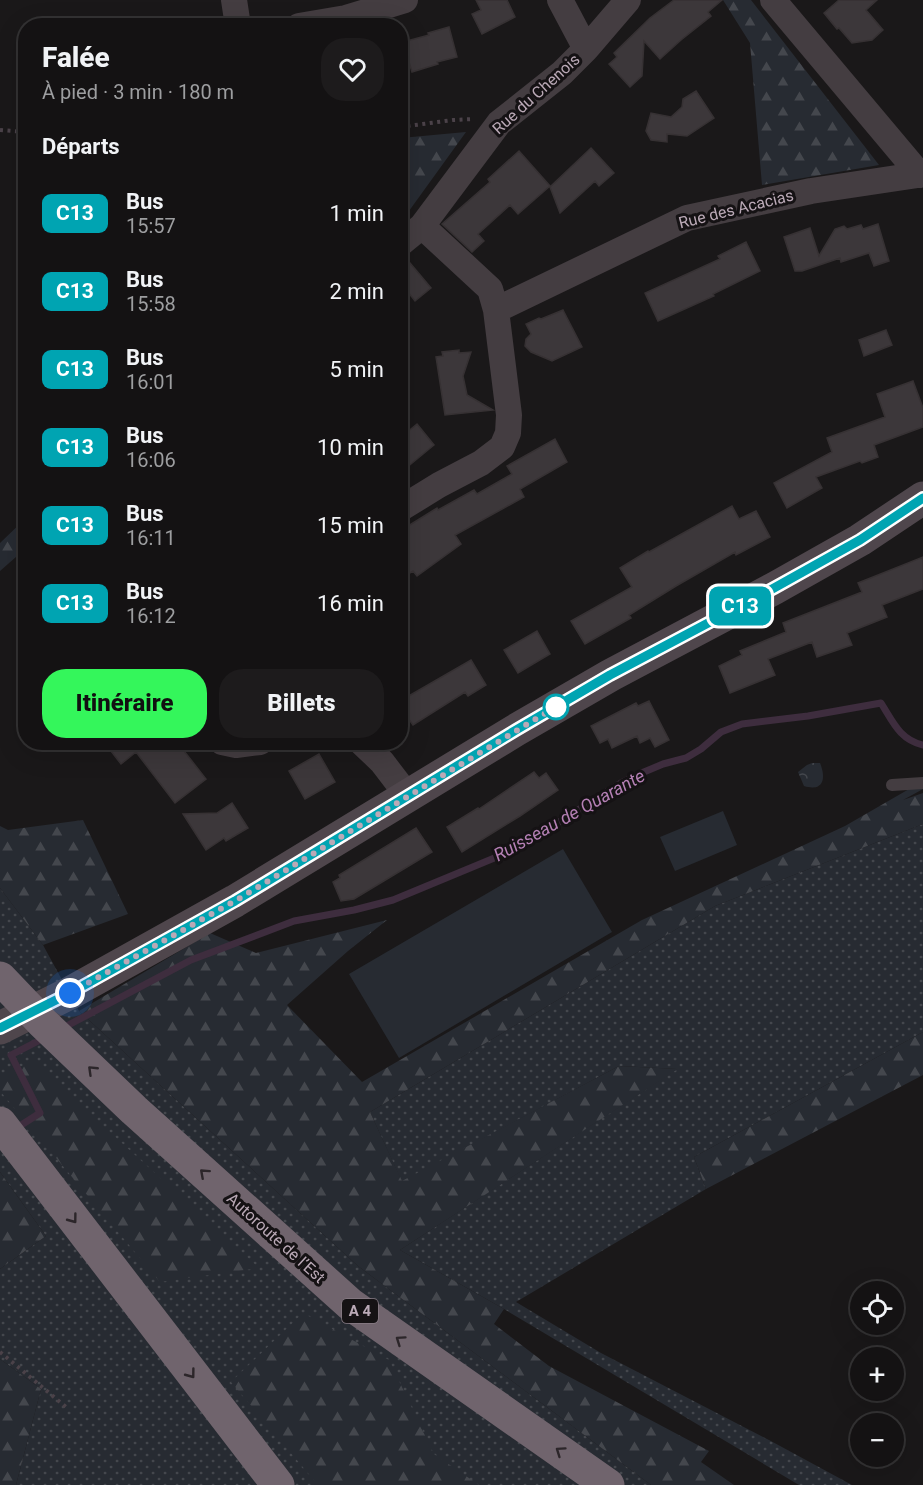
<!DOCTYPE html>
<html lang="fr">
<head>
<meta charset="utf-8">
<style>
  :root { --surface:#141213; --page:#1d1b1c; --text:#f1f3f6; --muted:#9d9ea0; --line:#333233; --accent:#34f65b }
  body { margin:0; font-family:Roboto,sans-serif; background:var(--page); color:var(--text); height:100vh; display:flex; flex-direction:column; font-size:22px; white-space:nowrap }
  * { box-sizing:border-box; margin:0 }
  p { font-size:20px; color:var(--muted) }
  .icon { flex:none; width:33px; height:33px; fill:none; stroke:currentColor; stroke-width:2; stroke-linecap:round; stroke-linejoin:round }
  .map { position:relative; flex:1; overflow:hidden }
  .side { position:absolute; left:18px; top:18px; width:390px; height:732px; display:flex; flex-direction:column; background:var(--surface); border-radius:24px; box-shadow:0 6px 24px #0002,0 0 0 2px var(--line) }
  .side>* { flex:none }
  .badge { padding:0 12px; border-radius:9px; font-size:21px; line-height:39px }
  .fabs { position:absolute; left:850px; top:1281px; display:grid; gap:12px }
  .fabs a { display:grid; place-items:center; width:54px; height:54px; border-radius:50%; background:var(--surface); box-shadow:0 6px 24px #0002,0 0 0 2px var(--line); font-size:30px }
  .you { position:absolute; width:30px; height:30px; margin:-15px; border:4px solid #fff; border-radius:50%; background:#1a73e8; box-shadow:0 0 0 9px #1a73e833 }
  .map>.badge { position:absolute; translate:-50% -50%; box-shadow:0 0 0 3px #fff }
  h2 { padding:0 24px; font-size:22px; line-height:54px }
  .round { display:grid; place-items:center; flex:none; width:63px; height:63px; border-radius:24px; background:var(--page) }
  .head { display:flex; align-items:center; justify-content:space-between; height:102px; padding:0 24px }
  h1 { font-size:28px; font-weight:800; line-height:45px }
  .action { display:flex; gap:12px; margin-top:auto; padding:12px 24px }
  .action a { flex:1; height:69px; border-radius:24px; background:var(--accent); color:#111; font-size:24px; font-weight:800; line-height:69px; text-align:center }
  .action a+a { background:var(--page); color:var(--text) }
  ul { padding:0; list-style:none }
  li { display:flex; align-items:center; gap:18px; height:78px; padding:0 24px }
  li div { flex:1 }
  li b { display:block; font-size:22px }
  li em { font-style:normal }
  li .badge { min-width:66px; font-weight:700; text-align:center }
  .map>svg:first-child { display:block }
</style>
</head>
<body>
<div class="map">
<svg width="923" height="1485" viewBox="0 0 923 1485">
  <defs>
    <pattern id="grass-dots" width="8" height="8" patternUnits="userSpaceOnUse" patternTransform="scale(1.5)"><rect width="8" height="8" fill="#272b32"/><path d="M2 2h.1M6 6h.1" fill="none" stroke="#44474d" stroke-width="1.8" stroke-linecap="round"/></pattern>
    <pattern id="forest-firs" width="22" height="20" patternUnits="userSpaceOnUse" patternTransform="scale(1.5)"><rect width="22" height="20" fill="#272b32"/><path d="M5 1l3.5 6h-7zM16 11l3.5 6h-7z" fill="#44474d"/></pattern>
    <pattern id="park-crowns" width="20" height="18" patternUnits="userSpaceOnUse" patternTransform="scale(1.5)"><rect width="20" height="18" fill="#272b32"/><path d="M2 6a3 3 0 1 1 6 0M12 15a3 3 0 1 1 6 0" fill="none" stroke="#44474d"/></pattern>
  </defs>
  <rect width="100%" height="100%" fill="#1a1819"/>
  <!-- grass -->
  <path fill="url(#grass-dots)" d="M923 824V1032L694 1157 706 1189 516 1302 601 1353 769 1440 852 1485H799L504 1309 400 1250 677 1069 619 1066 402 1182 370 1112 715 906Z
    M0 888 43 945 79 1011 358 1266 651 1485H16L41 1389 0 1359V1269L46 1236 0 1172Z"/>
  <!-- forest -->
  <path fill="url(#forest-firs)" d="M723 0H751L879 165 762 185 750 43Z
    M466 132 401 222V138Z
    M25 519V549L0 571V543Z
    M923 781V789L903 800 923 793V824L715 906 370 1112 402 1181 619 1066 678 1069 400 1250 504 1309 494 1324 549 1366 709 1451 701 1462 734 1485H651L358 1266 79 1011 210 933 256 953 387 920 348 951 287 1005 362 1082 642 920 845 826Z
    M83 820 128 914 43 945 0 888V826L8 830Z
    M923 1032V1075L706 1189 694 1157Z
    M33 1062 259 1268 160 1282 0 1091V1074Z
    M0 1172 46 1236 0 1269Z
    M303 1313 389 1360 434 1454 479 1485H318L231 1382Z
    M0 1359 41 1389 16 1485H0Z"/>
  <!-- park -->
  <path fill="url(#park-crowns)" d="M812 763H820C826 778 824 792 804 786L798 772 807 765Z"/>
  <!-- pitch -->
  <path fill="#272b32" d="M723 811 737 845 675 871 660 837Z
    M563 849 612 932 399 1058 349 974Z"/>
  <g fill="none" stroke-linecap="round" stroke-linejoin="round">
    <!-- stream -->
    <path stroke="#3e2d3e" stroke-width="7" d="M61 1029 191 960 294 921 354 910 393 900 516 849 621 783 644 772 663 764 686 758 701 749 721 732 742 724 808 716 881 703C893 722 900 740 923 745
      M15 1129 40 1113 11 1055 46 1037"/>
  </g>
  <!-- building -->
  <path fill="#3c373a" stroke="#363133" stroke-width="1.5" d="M476 0H507L515 17 482 34 472 14 481 10Z
    M674 0H722L708 12 711 16 681 40 660 59 644 41 642 76 630 87 609 64 617 57 614 53 650 18Z
    M839 0H877L866 10 883 30 872 40 852 43 839 28 837 29 824 13Z
    M449 27 457 57 437 62 438 64 412 72 403 42 429 35 428 33Z
    M696 91 714 118 687 136 667 134V142L651 140 646 131 651 113 671 117 682 107 683 99Z
    M591 148 614 173 599 186 595 181 560 213 550 187Z
    M519 151 550 186 518 214 510 205 478 234 484 241 472 252 442 224 490 182 488 179Z
    M878 224 889 261 874 266 869 253 841 262 840 258 802 271H795L784 237 810 228 819 256 835 229 844 226 847 229 861 225 863 229Z
    M746 242 760 271 713 294 714 296 658 321 645 293 720 259 718 256Z
    M410 263 431 288 415 301 408 292 400 299V271Z
    M563 310 582 347 552 361 531 352 525 346 526 339 531 334 526 324 539 318 541 319Z
    M886 330 892 345 864 356 859 340Z
    M459 350V353L471 352 463 376 467 395 493 410 445 415 436 357 443 356 442 352Z
    M913 381 923 408V427L874 445 878 457 862 463 860 461 816 477 822 488 787 508 774 483 832 452 827 438 885 417 877 394Z
    M417 424 434 445 400 473V438Z
    M555 439 567 462 520 489 524 497 455 535 461 544 417 576 413 571 400 579V531L437 508 438 510 474 490 477 494 512 474 507 466Z
    M732 506 739 519 756 511 770 537 736 555 735 552 676 586 629 615 631 618 585 644 571 621 632 587 620 568 648 551 649 552Z
    M923 557V589L882 605 887 617 847 633 852 645 817 657 812 642 768 659 775 675 730 693 719 666 742 655 740 651 786 632 783 623 862 592 858 583Z
    M537 631 550 654 518 673 504 650Z
    M471 660 486 685 468 696 465 692 413 725 400 707V701Z
    M649 701 669 740 655 747 650 738 640 743 637 736 612 748 608 739 600 743 591 726 636 703 638 706Z
    M104 742H177L206 779 175 803 136 752 121 764Z
    M319 754 335 782 305 799 289 771Z
    M534 772 539 778 546 773 558 790 520 816 462 852 447 827 478 808 479 809Z
    M232 803 248 828 226 841 224 838 206 850 183 814 217 813Z
    M416 828 432 852 354 899 341 901 333 882 340 878 339 875Z"/>
  <g fill="none" stroke-linecap="round" stroke-linejoin="round">
    <!-- path -->
    <path stroke="#4b4249" stroke-width="4" stroke-dasharray="3 4.5" stroke-linecap="butt" d="M400 127 453 120 474 119
      M0 130 26 132
      M0 1352 66 1407"/>
    <!-- lane -->
    <path stroke="#443d41" stroke-width="12" d="M892 785 923 783"/>
    <!-- street -->
    <path stroke="#443d41" stroke-width="26" d="M234 0 238 26
      M560 0 586 49
      M773 0 920 175
      M299 26 346 18 405 0
      M400 244 422 226 499 123 562 73 586 49 628 0
      M496 310 687 218 811 191 923 174
      M400 509 439 485 481 463 502 447 508 433 509 415 496 310 490 289 422 226
      M222 742 236 745 260 742
      M361 742 382 762 408 796"/>
    <!-- secondary -->
    <path stroke="#4f464c" stroke-width="33" d="M0 1028 70 993 235 901 516 730 611 675 775 588 860 540 923 498"/>
    <!-- highway -->
    <path stroke="#70646d" stroke-width="33" d="M0 978 43 1023 134 1110 350 1304 608 1485
      M0 1123 278 1485"/>
  </g>
  <!-- one-way arrows -->
  <defs><path id="oneway-chevron" d="M-2-3.5L2.5 0L-2 3.5" fill="none" stroke-width="1.6" stroke-linecap="round" stroke-linejoin="round" transform="scale(1.5)"/></defs>
  <g stroke="#2c262a">
    <use href="#oneway-chevron" transform="translate(92 1070) rotate(-136)"/>
    <use href="#oneway-chevron" transform="translate(204 1173) rotate(-138)"/>
    <use href="#oneway-chevron" transform="translate(73 1219) rotate(53)"/>
    <use href="#oneway-chevron" transform="translate(400 1340) rotate(-145)"/>
    <use href="#oneway-chevron" transform="translate(191 1374) rotate(53)"/>
    <use href="#oneway-chevron" transform="translate(560 1451) rotate(-145)"/>
  </g>
  <g fill="none" stroke-linecap="round" stroke-linejoin="round">
    <defs>
      <path id="line" d="M0 1028 70 993 235 901 516 730 610 675 774 588 860 540 923 498"/>
    </defs>
    <!-- line casing -->
    <use href="#line" stroke="#fff" stroke-width="14"/>
    <!-- line -->
    <use href="#line" stroke="#00a4b2" stroke-width="9"/>
    <!-- walk -->
    <path stroke="#baa9b6" stroke-width="6" stroke-dasharray="0 10.8" d="M70 993 235 901 559 705 556 707"/>
  </g>
  <!-- markers -->
  <circle fill="#fff" stroke="#00a4b2" stroke-width="3" cx="556" cy="707" r="12"/>
  <g text-anchor="middle" dominant-baseline="central" stroke-width="6" stroke-linejoin="round" paint-order="stroke">
    <!-- shield labels -->
    <rect fill="#151214" stroke="#887c85" stroke-width="1.5" x="342" y="1299" width="36" height="24" rx="4.5"/>
    <g font-size="15" font-weight="bold" fill="#baa9b6">
      <text x="360" y="1311">A 4</text>
    </g>
    <!-- street labels -->
    <g font-size="16" fill="#baa9b6" stroke="#151214">
      <text transform="translate(536 94) rotate(-42)">Rue du Chenois</text>
      <text transform="translate(736 209) rotate(-14)">Rue des Acacias</text>
      <text transform="translate(276 1238) rotate(42)">Autoroute de l’Est</text>
    </g>
    <!-- water labels -->
    <g font-size="18" font-style="italic" fill="#b580b5" stroke="#151214">
      <text transform="translate(569 815) rotate(-29)">Ruisseau de Quarante</text>
    </g>
  </g>
</svg>
<div class="fabs">
<a><svg class="icon" aria-label="locate" viewBox="0 0 24 24"><circle cx="12" cy="12" r="6"/><path d="M12 2v4M12 18v4M2 12h4M18 12h4"/></svg></a>
<a>+</a>
<a>−</a>
</div>
<div class="you" style="left:70px;top:993px"></div>
<b class="badge" style="left:740px;top:606px;background:#00a4b2;color:#fff">C13</b>
<section class="side">
<div class="head"><div><h1>Falée</h1><p>À pied · 3 min · 180 m</p></div><a class="round"><svg class="icon" aria-label="heart" viewBox="0 0 24 24"><path d="M12 20l-8-8c-3-5 5-10 8-4 3-6 11-1 8 4z"/></svg></a></div>
<h2>Départs</h2>
<ul>
<li><span class="badge" style="background:#00a4b2;color:#fff">C13</span><div><b>Bus</b><p>15:57</p></div><em>1 min</em></li>
<li><span class="badge" style="background:#00a4b2;color:#fff">C13</span><div><b>Bus</b><p>15:58</p></div><em>2 min</em></li>
<li><span class="badge" style="background:#00a4b2;color:#fff">C13</span><div><b>Bus</b><p>16:01</p></div><em>5 min</em></li>
<li><span class="badge" style="background:#00a4b2;color:#fff">C13</span><div><b>Bus</b><p>16:06</p></div><em>10 min</em></li>
<li><span class="badge" style="background:#00a4b2;color:#fff">C13</span><div><b>Bus</b><p>16:11</p></div><em>15 min</em></li>
<li><span class="badge" style="background:#00a4b2;color:#fff">C13</span><div><b>Bus</b><p>16:12</p></div><em>16 min</em></li>
</ul>
<div class="action"><a>Itinéraire</a><a>Billets</a></div>
</section>
</div>
</body>
</html>
